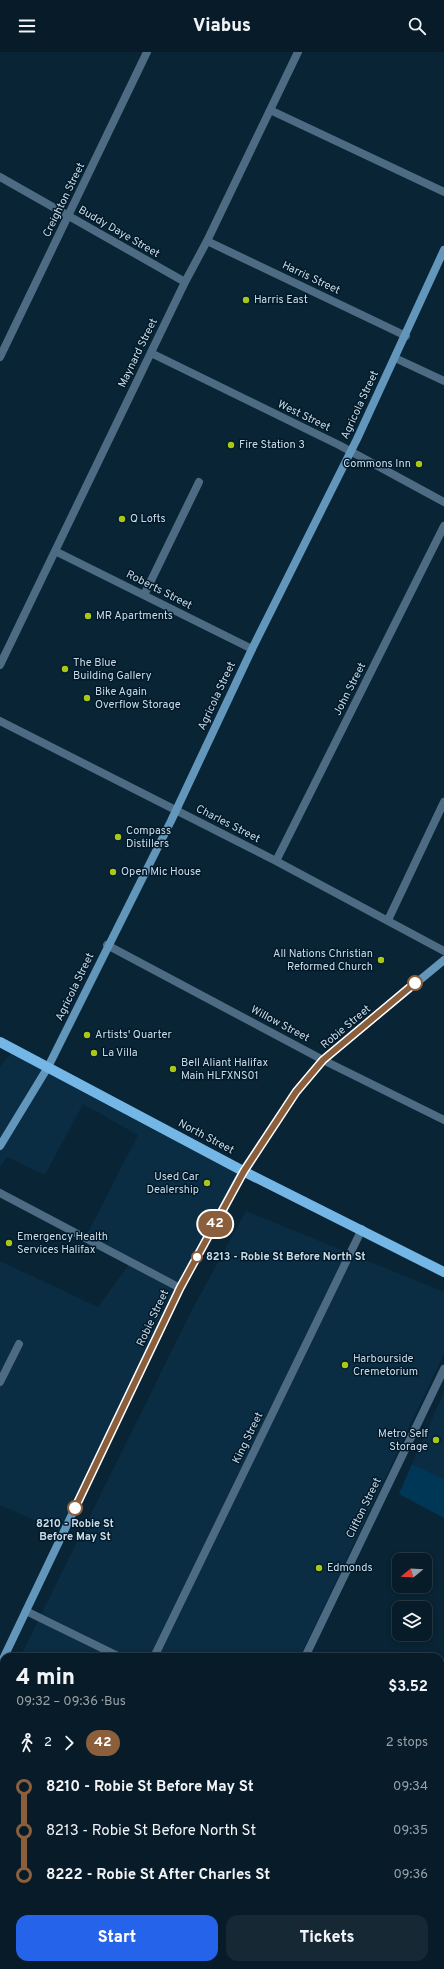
<!DOCTYPE html>
<html lang="en">
<head>
<meta charset="utf-8">
<style>
  :root { --surface:#071b28; --page:#152834; --text:#f1f3f6; --muted:#98a1a8; --line:#283945; --accent:#2563eb }
  body { margin:0; font-family:Overpass,sans-serif; background:var(--page); color:var(--text); height:100vh; display:flex; flex-direction:column; font-size:15px; white-space:nowrap }
  * { box-sizing:border-box; margin:0 }
  p { font-size:13px; color:var(--muted) }
  .icon { flex:none; width:22px; height:22px; fill:none; stroke:currentColor; stroke-width:2; stroke-linecap:round; stroke-linejoin:round }
  .map { position:relative; flex:1; overflow:hidden }
  .panel { position:absolute; left:0px; top:1601px; width:444px; height:316px; display:flex; flex-direction:column; background:var(--surface); border-radius:12px 12px 0 0; box-shadow:0 2px 6px #0003,0 0 0 1px var(--line) }
  .panel>* { flex:none }
  .badge { padding:0 8px; border-radius:13px; font-size:14px; line-height:26px }
  .needle { width:26px; rotate:252deg }
  .controls { position:absolute; left:392px; top:1501px; display:grid; gap:8px }
  .controls a { display:grid; place-items:center; width:40px; height:40px; border-radius:8px; background:var(--surface); box-shadow:0 2px 6px #0003,0 0 0 1px var(--line); font-size:20px }
  .map>.badge { position:absolute; translate:-50% -50%; box-shadow:0 0 0 2px #fff }
  .legs { display:flex; align-items:center; gap:6px; height:44px; padding:0 16px; font-size:13px }
  .legs p { margin-inline-start:auto }
  .head { display:flex; align-items:center; justify-content:space-between; height:68px; padding:0 16px }
  h1 { font-size:22px; font-weight:800; line-height:30px }
  .button { display:flex; gap:8px; margin-top:auto; padding:8px 16px }
  .button a { flex:1; height:46px; border-radius:12px; background:var(--accent); color:#fff; font-size:16px; font-weight:800; line-height:46px; text-align:center }
  .button a+a { background:var(--page); color:var(--text) }
  ul { padding:0 16px; list-style:none }
  li { display:flex; align-items:center; gap:14px; height:44px; font-size:15px }
  li i { display:grid; place-items:center; width:6px; height:100%; margin:0 5px; background:currentColor }
  li i::after { content:''; width:10px; height:10px; margin:-5px; border:3px solid; border-radius:50%; background:var(--surface) }
  li p { margin-inline-start:auto }
  li:first-child i { background:linear-gradient(#0000 50%,currentColor 0) }
  li:last-child i { background:linear-gradient(currentColor 50%,#0000 0) }
  header { display:flex; justify-content:space-between; align-items:center; height:52px; padding:0 16px; background:var(--surface); font-size:18px; font-weight:800 }
  .map>svg:first-child { display:block }
</style>
</head>
<body>
<header><svg class="icon" aria-label="menu" viewBox="0 0 24 24"><path d="M4 6h16M4 12h16M4 18h16"/></svg>Viabus<svg class="icon" aria-label="search" viewBox="0 0 24 24"><circle cx="10" cy="10" r="6"/><path d="M15 15l6 6"/></svg></header>
<div class="map">
<svg width="444" height="1917" viewBox="0 0 444 1917">
  <rect width="100%" height="100%" fill="#092435"/>
  <!-- built -->
  <path fill="#0a2d44" d="M15 998 249 1119 184 1231 62 1480 0 1453V1209L98 1255 133 1207 85 1186 138 1083 83 1052 45 1123 7 1105 0 1116V1016L5 1008Z
    M246 1159 444 1240V1302L300 1605H20L193 1256Z
    M444 1340V1427L412 1412Z
    M4 1641V1732L0 1730V1651Z
    M0 1832 4 1834V1913H151L150 1917H0Z"/>
  <!-- park -->
  <path fill="#003756" d="M412 1412 444 1427V1466L399 1442Z"/>
  <g fill="none" stroke-linecap="round" stroke-linejoin="round">
    <!-- street -->
    <path stroke="#4d6b82" stroke-width="8" d="M270 58 444 140
      M0 125 185 230
      M207 189 406 284
      M151 301 339 393 444 450
      M0 305 147 0
      M395 306 444 329
      M55 499 252 597
      M144 543 199 430
      M0 613 185 230 207 189 298 0
      M0 669 276 809 444 899
      M276 809 444 474
      M388 868 444 750
      M107 893 323 1008 444 1068
      M0 1141 180 1236
      M0 1330 19 1292
      M26 1559 120 1605
      M154 1605 362 1177
      M305 1605 444 1317
      M440 1851 444 1842
      M412 1917 414 1913"/>
    <!-- secondary -->
    <path stroke="#6396bb" stroke-width="8" d="M0 1094 48 1015 171 769 252 597 357 387 444 198
      M4 1605 180 1236 243 1119 296 1040 323 1008 444 908
      M0 1614 4 1606
      M0 1846 4 1847
      M161 1913 170 1917"/>
    <!-- primary -->
    <path stroke="#74b6e6" stroke-width="10" d="M0 990 243 1119 444 1220"/>
  </g>
  <g fill="none" stroke-linecap="round" stroke-linejoin="round">
    <defs>
      <path id="line-1" d="M75 1456 180 1236 244 1119 296 1040 323 1008 415 931"/>
    </defs>
    <!-- line-1 casing -->
    <use href="#line-1" stroke="#fff" stroke-width="9"/>
    <!-- line-1 -->
    <use href="#line-1" stroke="#8b5e3c" stroke-width="6"/>
  </g>
  <!-- markers -->
  <g fill="#aac718" stroke="#011a2b" stroke-width="1.5">
    <circle cx="246" cy="248" r="4"/>
    <circle cx="231" cy="393" r="4"/>
    <circle cx="419" cy="412" r="4"/>
    <circle cx="122" cy="467" r="4"/>
    <circle cx="88" cy="564" r="4"/>
    <circle cx="65" cy="617" r="4"/>
    <circle cx="87" cy="646" r="4"/>
    <circle cx="118" cy="785" r="4"/>
    <circle cx="113" cy="820" r="4"/>
    <circle cx="381" cy="908" r="4"/>
    <circle cx="87" cy="983" r="4"/>
    <circle cx="94" cy="1001" r="4"/>
    <circle cx="173" cy="1017" r="4"/>
    <circle cx="207" cy="1131" r="4"/>
    <circle cx="9" cy="1191" r="4"/>
    <circle cx="345" cy="1313" r="4"/>
    <circle cx="436" cy="1388" r="4"/>
    <circle cx="319" cy="1516" r="4"/>
  </g>
  <g fill="#fff" stroke="#8b5e3c" stroke-width="2">
    <circle cx="415" cy="931" r="7"/>
    <circle cx="197" cy="1205" r="5"/>
    <circle cx="75" cy="1456" r="7"/>
  </g>
  <g text-anchor="middle" dominant-baseline="central" stroke-width="3" stroke-linejoin="round" paint-order="stroke">
    <!-- street labels -->
    <g font-size="11" fill="#cbdbe6" stroke="#011a2b">
      <text transform="translate(64 148) rotate(-64)">Creighton Street</text>
      <text transform="translate(119 180) rotate(30)">Buddy Daye Street</text>
      <text transform="translate(311 226) rotate(25)">Harris Street</text>
      <text transform="translate(138 301) rotate(-64)">Maynard Street</text>
      <text transform="translate(360 353) rotate(-65)">Agricola Street</text>
      <text transform="translate(304 364) rotate(26)">West Street</text>
      <text transform="translate(159 538) rotate(27)">Roberts Street</text>
      <text transform="translate(350 637) rotate(-63)">John Street</text>
      <text transform="translate(217 644) rotate(-65)">Agricola Street</text>
      <text transform="translate(228 772) rotate(27)">Charles Street</text>
      <text transform="translate(75 935) rotate(-64)">Agricola Street</text>
      <text transform="translate(280 972) rotate(28)">Willow Street</text>
      <text transform="translate(346 975) rotate(-40)">Robie Street</text>
      <text transform="translate(206 1085) rotate(28)">North Street</text>
      <text transform="translate(153 1266) rotate(-65)">Robie Street</text>
      <text transform="translate(248 1386) rotate(-64)">King Street</text>
      <text transform="translate(364 1456) rotate(-64)">Clifton Street</text>
    </g>
    <!-- poi labels -->
    <g font-size="11" fill="#cbdbe6" stroke="#011a2b" text-anchor="start">
      <text x="254" y="248">Harris East</text>
      <text x="239" y="393">Fire Station 3</text>
      <text x="411" y="412" text-anchor="end">Commons Inn</text>
      <text x="130" y="467">Q Lofts</text>
      <text x="96" y="564">MR Apartments</text>
      <text x="73" y="611">The Blue<tspan x="73" dy="13">Building Gallery</tspan></text>
      <text x="95" y="640">Bike Again<tspan x="95" dy="13">Overflow Storage</tspan></text>
      <text x="126" y="779">Compass<tspan x="126" dy="13">Distillers</tspan></text>
      <text x="121" y="820">Open Mic House</text>
      <text x="373" y="902" text-anchor="end">All Nations Christian<tspan x="373" dy="13">Reformed Church</tspan></text>
      <text x="95" y="983">Artists' Quarter</text>
      <text x="102" y="1001">La Villa</text>
      <text x="181" y="1011">Bell Aliant Halifax<tspan x="181" dy="13">Main HLFXNS01</tspan></text>
      <text x="199" y="1125" text-anchor="end">Used Car<tspan x="199" dy="13">Dealership</tspan></text>
      <text x="17" y="1185">Emergency Health<tspan x="17" dy="13">Services Halifax</tspan></text>
      <text x="353" y="1307">Harbourside<tspan x="353" dy="13">Cremetorium</tspan></text>
      <text x="428" y="1382" text-anchor="end">Metro Self<tspan x="428" dy="13">Storage</tspan></text>
      <text x="327" y="1516">Edmonds</text>
    </g>
    <!-- stop labels -->
    <g font-size="11" font-weight="bold" fill="#cbdbe6" stroke="#011a2b" text-anchor="start">
      <text x="206" y="1205">8213 - Robie St Before North St</text>
      <text x="75" y="1472" text-anchor="middle">8210 - Robie St<tspan x="75" dy="13">Before May St</tspan></text>
    </g>
  </g>
</svg>
<div class="controls">
<a><svg class="needle" viewBox="-14 -14 28 28"><path d="M0-13l5 13h-10z" fill="#e53935"/><path d="M0 13l5-13h-10z" fill="#98a1a8"/></svg></a>
<a><svg class="icon" aria-label="layers" viewBox="0 0 24 24"><path d="M12 4l9 5-9 5-9-5zM3 14l9 5 9-5"/></svg></a>
</div>
<b class="badge" style="left:215px;top:1172px;background:#8b5e3c;color:#fff">42</b>
<section class="panel">
<div class="head"><div><h1>4 min</h1><p>09:32 – 09:36 · Bus</p></div><b>$3.52</b></div>
<div class="legs"><svg class="icon" aria-label="walk" viewBox="0 0 24 24"><circle cx="13" cy="4" r="2"/><path d="M13 8l-2 6 4 7M11 14l-3 7M7 12l3-4h3l4 4"/></svg>2<svg class="icon" aria-label="forward" viewBox="0 0 24 24"><path d="M9 5l7 7-7 7"/></svg><b class="badge" style="background:#8b5e3c;color:#fff">42</b><p>2 stops</p></div>
<ul>
<li><i style="color:#8b5e3c"></i><b>8210 - Robie St Before May St</b><p>09:34</p></li>
<li><i style="color:#8b5e3c"></i><span>8213 - Robie St Before North St</span><p>09:35</p></li>
<li><i style="color:#8b5e3c"></i><b>8222 - Robie St After Charles St</b><p>09:36</p></li>
</ul>
<div class="button"><a>Start</a><a>Tickets</a></div>
</section>
</div>
</body>
</html>
